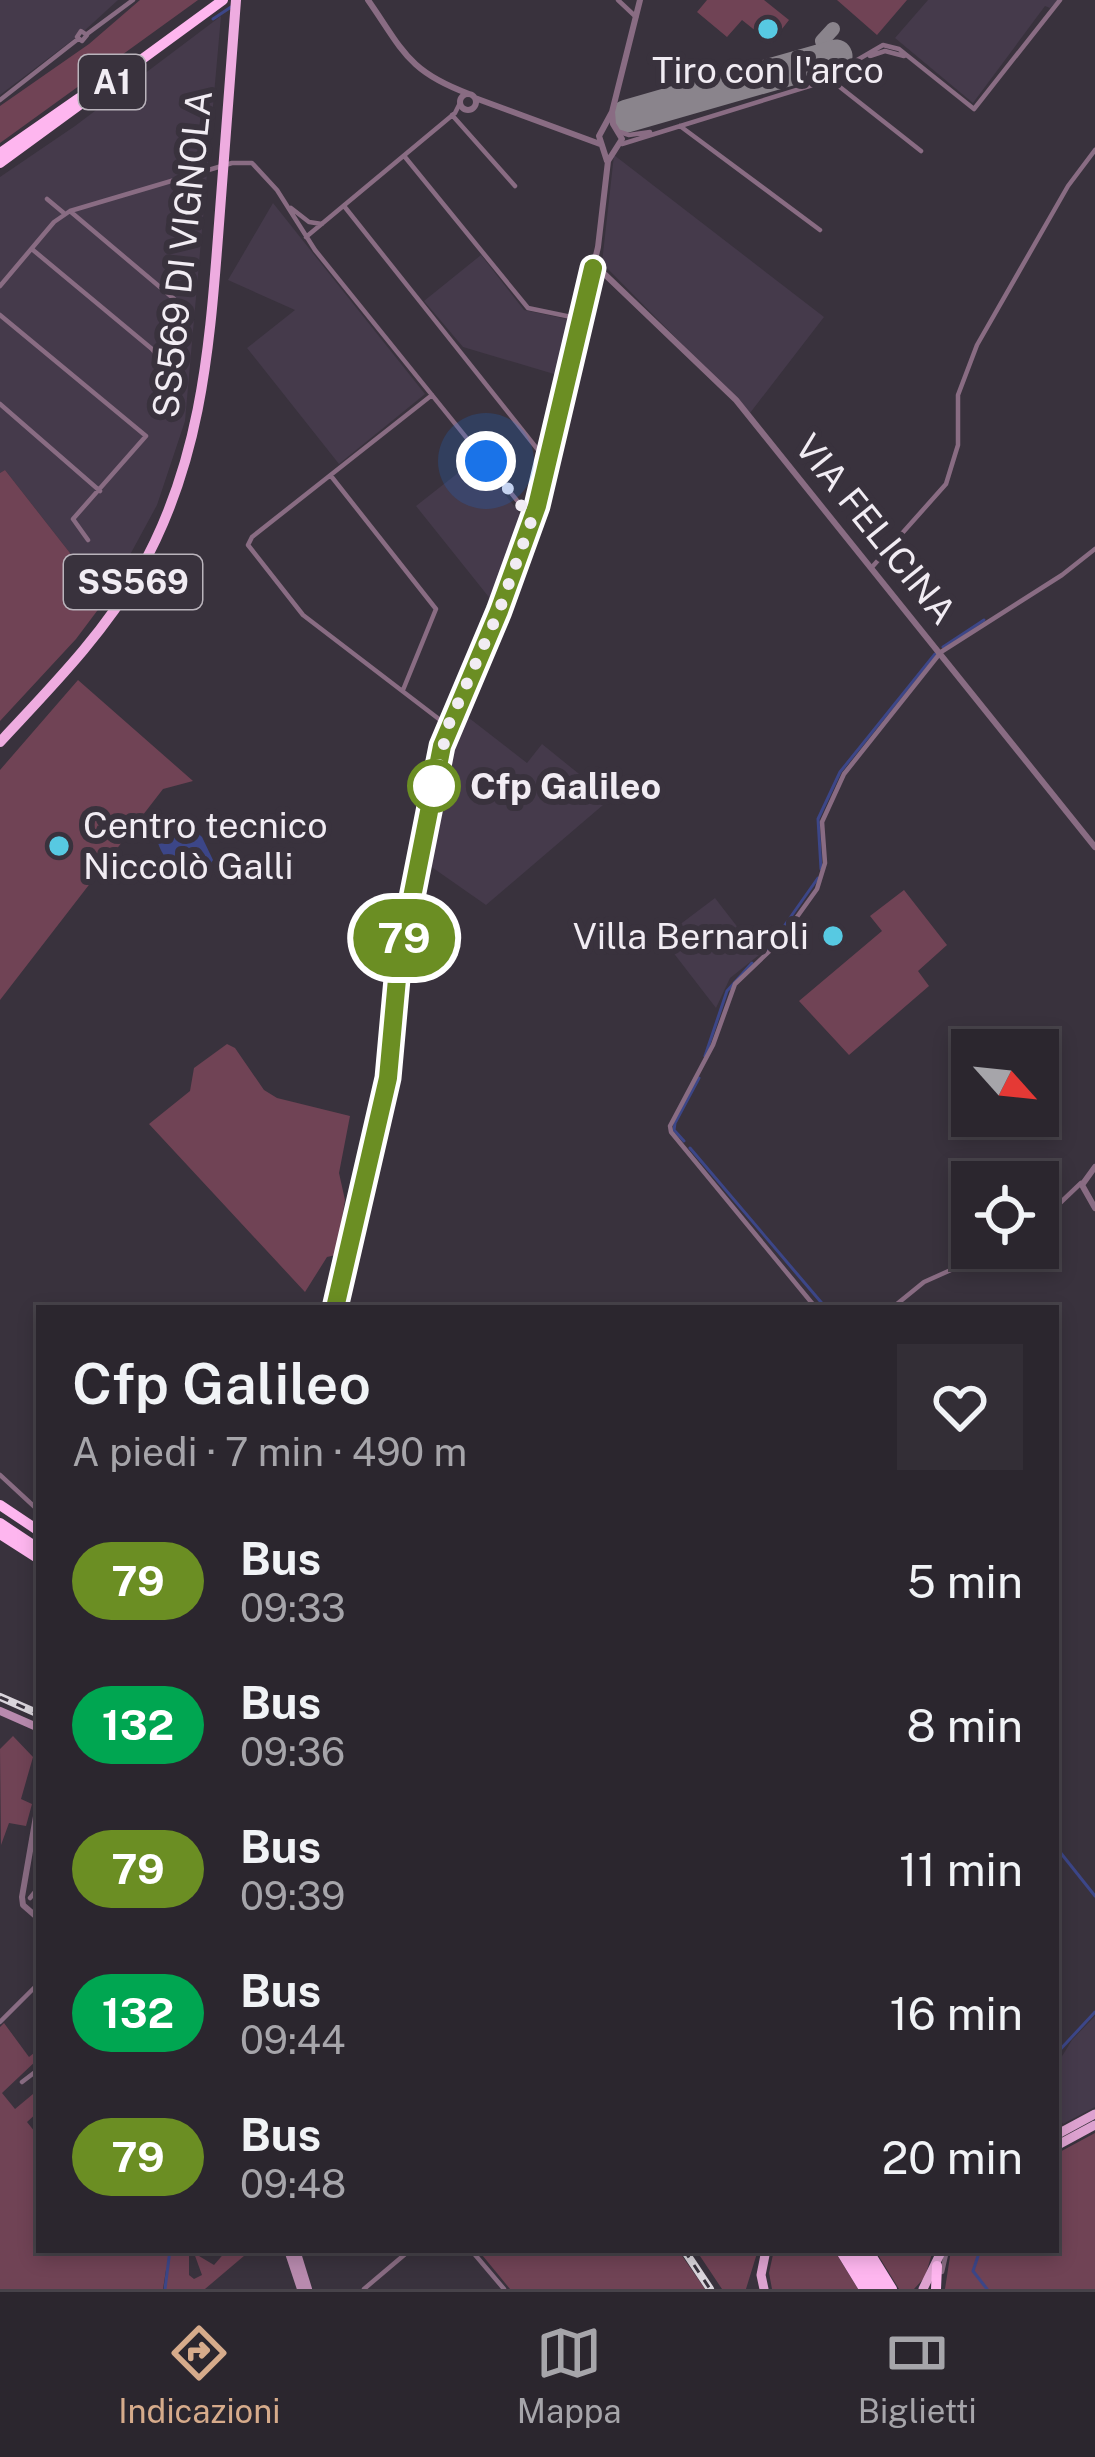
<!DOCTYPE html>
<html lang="it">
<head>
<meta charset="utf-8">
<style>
  :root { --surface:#2b262e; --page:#332e36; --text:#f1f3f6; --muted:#a6a5aa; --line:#47434a; --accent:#d6ab8b }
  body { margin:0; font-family:"Public Sans",sans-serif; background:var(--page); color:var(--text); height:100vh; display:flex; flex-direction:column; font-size:45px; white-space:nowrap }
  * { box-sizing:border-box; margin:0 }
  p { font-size:39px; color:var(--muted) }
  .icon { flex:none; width:66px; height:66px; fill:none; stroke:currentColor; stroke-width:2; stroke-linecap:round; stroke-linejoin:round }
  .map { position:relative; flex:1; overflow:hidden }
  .sheet { position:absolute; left:36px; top:1305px; width:1023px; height:948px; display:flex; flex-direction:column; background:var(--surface); border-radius:0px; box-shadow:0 6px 18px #0003,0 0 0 3px var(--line) }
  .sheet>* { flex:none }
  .badge { padding:0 24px; border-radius:39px; font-size:42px; line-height:78px }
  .needle { width:78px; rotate:117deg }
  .fabs { position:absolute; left:951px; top:1029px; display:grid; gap:24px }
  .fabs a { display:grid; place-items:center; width:108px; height:108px; border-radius:0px; background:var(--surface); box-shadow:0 6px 18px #0003,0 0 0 3px var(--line); font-size:60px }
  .you { position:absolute; width:60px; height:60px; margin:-30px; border:9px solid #fff; border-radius:50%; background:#1a73e8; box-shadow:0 0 0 18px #1a73e833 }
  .map>.badge { position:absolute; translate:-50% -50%; box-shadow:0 0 0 6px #fff }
  .round { display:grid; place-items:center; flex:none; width:126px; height:126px; border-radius:0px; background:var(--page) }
  .headline { display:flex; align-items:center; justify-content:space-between; height:204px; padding:0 36px }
  h1 { font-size:57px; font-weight:600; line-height:90px }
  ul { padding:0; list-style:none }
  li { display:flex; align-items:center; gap:36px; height:144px; padding:0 36px }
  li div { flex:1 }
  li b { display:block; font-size:45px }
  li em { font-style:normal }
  li .badge { min-width:132px; font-weight:700; text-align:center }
  .tabs { display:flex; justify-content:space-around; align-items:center; height:168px; border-top:3px solid var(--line); background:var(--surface); font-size:33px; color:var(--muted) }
  .tabs a { display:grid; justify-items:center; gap:6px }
  .tabs .on { color:var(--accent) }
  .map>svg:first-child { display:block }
</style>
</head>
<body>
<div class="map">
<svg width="1095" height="2289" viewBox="0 0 1095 2289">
  <rect width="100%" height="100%" fill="#39323d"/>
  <!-- built -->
  <path fill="#453a4b" d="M0 0H118L83 32 0 95Z
    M928 0H1058L1050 8 1045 6 973 103 895 38Z
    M221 16 185 421 157 505 106 599 5 470 0 473V177L75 126Z
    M614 155 824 317 750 413 602 263Z
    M273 203 425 394 339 464 247 348 295 310 228 280Z
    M481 255 524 310 576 321 564 377 463 347 424 301Z
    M477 458 525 520 496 606 416 506Z
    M460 711 527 763 542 744 610 799 486 905 423 861 439 779Z
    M715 898 759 955 730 978 716 1008 662 938Z
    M1095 2016V2107L1063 2124 1056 2114V2066L1072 2040Z"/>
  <!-- green -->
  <path fill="#704355" d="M140 0H198L0 143V106L89 44Z
    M707 0H764L789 20 771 43 742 20 727 37 697 12Z
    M837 0H907L877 35Z
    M5 470 106 599 76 639 0 721V473Z
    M78 680 193 781 163 789 0 1000V770Z
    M904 890 947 945 918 971 929 986 849 1055 799 1001 882 931 870 916Z
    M227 1044 235 1048 264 1090 277 1098 350 1116 339 1173 345 1200 336 1255 327 1257 305 1292 149 1124 190 1091 194 1068Z
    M13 1736 33 1757 21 1799 32 1804 26 1826 9 1823 1 1845 0 1749Z
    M4 2023 29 2057 39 2049V2058L2 2093 15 2109 39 2089V2111L27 2122 39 2137V2250H97L99 2254 103 2250H189V2275L194 2279 202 2275 194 2253 214 2265 227 2250H251L205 2289H166V2270L163 2289H0V2027Z
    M1095 2133V2289H945L951 2250H1056V2154Z
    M478 2250H678L705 2289H510Z
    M696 2250H758L746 2289H722Z
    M774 2250H834L858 2289H772L769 2273Z
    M875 2250H933L925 2277 914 2289H899Z"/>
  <!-- water -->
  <path fill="#3c4688" d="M182 819 202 837 213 860C196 889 166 868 158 843L170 820Z"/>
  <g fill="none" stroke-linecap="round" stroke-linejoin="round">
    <!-- stream -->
    <path stroke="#3c4688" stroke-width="3" d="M213 19 231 7
      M943 647 984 620
      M821 869 818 819 840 772 935 654
      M768 949 818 878
      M705 1056 727 991 752 963
      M684 1141 674 1130 675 1123 699 1078
      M690 1148 826 1308
      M1056 1847 1095 1896
      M1056 2054 1095 2012
      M980 2250 973 2271 987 2289
      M165 2289 170 2250"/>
    <!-- taxiway -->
    <path stroke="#8a848c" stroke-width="14" d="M829 58 822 41 833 29"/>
    <!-- runway -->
    <path stroke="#8a848c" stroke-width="33" d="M627 116 836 56"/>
    <!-- minor -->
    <path stroke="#896c83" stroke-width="4.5" d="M618 0 636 17
      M81 31 87 35 82 41 77 37Z
      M87 34 133 0
      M870 56 885 51 904 56
      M831 80 921 151
      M0 100 78 39
      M452 115 515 186
      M680 126 820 230
      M620 132 629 135 650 132
      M622 144 816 84 883 45 899 49 974 109 1060 0
      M405 157 528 308 581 319
      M47 199 65 214
      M344 206 546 460
      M291 208 309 222 322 224
      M71 212 186 309
      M306 237 455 113 460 103
      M33 250 152 349 183 387
      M0 286 54 222 70 211 232 163H252L277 190 315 250 532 519
      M0 315 146 436 73 519 88 540
      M432 395 252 537 248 545 303 615 448 726
      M0 404 100 491
      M331 476 436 609 403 690
      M873 566 946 484 958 445V395L977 345 1068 186 1095 150
      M1038 1224 1081 1183
      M816 1308 671 1132 670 1126 713 1045 735 984 779 942 817 889 825 863 822 822 844 774 941 652 1062 575 1095 549
      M892 1308 924 1282 1000 1248
      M0 1475 39 1511
      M30 1898 39 1887
      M0 2022 39 1983
      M22 2082 39 2069
      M471 2250 504 2289
      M942 2272 947 2250
      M364 2289 410 2250"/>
    <!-- tertiary -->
    <path stroke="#896c83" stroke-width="6" d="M368 0C403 50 407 71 469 94
      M460 102a8 8 0 1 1 16 0a8 8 0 1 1-16 0Z
      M475 98 600 144
      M607 161 599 136 612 112 640 0
      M594 264 736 400 1095 847
      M1095 1167 1082 1185 1095 1208
      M335 1308 388 1078 398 968 442 746 458 700 498 612 537 505 598 247 608 161 622 139 613 124 612 112
      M39 1799 22 1897 23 1905 39 1919"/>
    <!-- secondary -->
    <path stroke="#b88aae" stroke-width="8" d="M0 1711 39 1728
      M288 2250 301 2289
      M296 2250 308 2289"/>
    <!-- primary -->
    <path stroke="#dda2d0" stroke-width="9" d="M1056 2135 1095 2114
      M1056 2146 1095 2125
      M764 2289 761 2275 766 2250
      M923 2289 942 2250"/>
    <!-- trunk -->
    <path stroke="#eeace0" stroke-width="10" d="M0 742C50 688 102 636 139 572 199 467 209 356 218 237 224 158 230 79 236 0"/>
    <!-- motorway -->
    <path stroke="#feb6ef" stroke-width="10" d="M0 153 79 98
      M0 163 223 0
      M0 1505 39 1531
      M0 1523 39 1549
      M0 1534 39 1559
      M840 2250 864 2289
      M850 2250 874 2289
      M859 2250 883 2289
      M868 2250 892 2289
      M936 2289 937 2266"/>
    <defs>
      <path id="rail" d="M0 1697 39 1714
        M684 2250 710 2289"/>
    </defs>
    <!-- rail casing -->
    <use href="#rail" stroke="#dad5dc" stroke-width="8"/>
    <!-- rail -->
    <use href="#rail" stroke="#39323d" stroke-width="3" stroke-dasharray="9" stroke-linecap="butt"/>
  </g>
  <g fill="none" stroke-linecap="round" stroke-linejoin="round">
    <defs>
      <path id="line" d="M335 1308 388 1078 398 968 442 746 499 611 537 506 593 268"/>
    </defs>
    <!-- line casing -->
    <use href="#line" stroke="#fff" stroke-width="27"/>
    <!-- line -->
    <use href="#line" stroke="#6b8e23" stroke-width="18"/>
    <!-- walk -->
    <path stroke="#f1ecf3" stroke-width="12" stroke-dasharray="0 21.6" d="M434 786 448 726 499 611 532 519 486 461"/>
  </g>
  <!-- markers -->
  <g fill="#57c9e2" stroke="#39323d" stroke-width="4.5">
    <circle cx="768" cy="29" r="12"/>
    <circle cx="59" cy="846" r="12"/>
    <circle cx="833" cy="936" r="12"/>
  </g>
  <circle fill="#fff" stroke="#6b8e23" stroke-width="6" cx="434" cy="786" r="24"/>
  <g text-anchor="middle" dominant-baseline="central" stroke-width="12" stroke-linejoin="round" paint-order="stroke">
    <!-- shield labels -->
    <g fill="#39323d" stroke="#bab4bc" stroke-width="3">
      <rect x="79" y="55" width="66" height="54" rx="9"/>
      <rect x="64" y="555" width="138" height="54" rx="9"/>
    </g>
    <g font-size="33" font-weight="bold" fill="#f1ecf3">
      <text x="112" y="82">A1</text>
      <text x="133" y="582">SS569</text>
    </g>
    <!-- poi labels -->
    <g font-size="36" fill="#f1ecf3" stroke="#39323d">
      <text x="768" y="70">Tiro con l'arco</text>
      <text x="83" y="825" text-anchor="start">Centro tecnico<tspan x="83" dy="41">Niccolò Galli</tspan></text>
      <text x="809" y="936" text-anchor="end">Villa Bernaroli</text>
    </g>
    <!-- street labels -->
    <g font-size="36" fill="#f1ecf3" stroke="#39323d">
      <text transform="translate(182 254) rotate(-84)">SS569 DI VIGNOLA</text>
      <text transform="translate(876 529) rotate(51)">VIA FELICINA</text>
    </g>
    <!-- stop labels -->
    <g font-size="36" font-weight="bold" fill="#f1ecf3" stroke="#39323d" text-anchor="start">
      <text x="470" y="786">Cfp Galileo</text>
    </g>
  </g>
</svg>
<div class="fabs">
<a><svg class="needle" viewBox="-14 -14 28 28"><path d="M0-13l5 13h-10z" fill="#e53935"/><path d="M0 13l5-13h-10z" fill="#a6a5aa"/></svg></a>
<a><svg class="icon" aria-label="locate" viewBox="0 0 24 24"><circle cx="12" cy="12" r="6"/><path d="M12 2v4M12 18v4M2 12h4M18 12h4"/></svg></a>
</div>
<div class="you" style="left:486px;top:461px"></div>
<b class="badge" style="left:404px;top:938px;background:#6b8e23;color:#fff">79</b>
<section class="sheet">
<div class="headline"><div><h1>Cfp Galileo</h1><p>A piedi · 7 min · 490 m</p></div><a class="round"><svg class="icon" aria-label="heart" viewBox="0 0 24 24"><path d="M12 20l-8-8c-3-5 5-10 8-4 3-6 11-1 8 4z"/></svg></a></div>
<ul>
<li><span class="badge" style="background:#6b8e23;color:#fff">79</span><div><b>Bus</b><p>09:33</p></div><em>5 min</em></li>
<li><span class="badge" style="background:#00a651;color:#fff">132</span><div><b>Bus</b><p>09:36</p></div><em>8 min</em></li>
<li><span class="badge" style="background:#6b8e23;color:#fff">79</span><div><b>Bus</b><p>09:39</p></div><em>11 min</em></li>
<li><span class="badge" style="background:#00a651;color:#fff">132</span><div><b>Bus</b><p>09:44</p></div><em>16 min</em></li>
<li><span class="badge" style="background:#6b8e23;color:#fff">79</span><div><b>Bus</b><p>09:48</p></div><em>20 min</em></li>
</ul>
</section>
</div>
<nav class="tabs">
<a class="on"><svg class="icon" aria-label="directions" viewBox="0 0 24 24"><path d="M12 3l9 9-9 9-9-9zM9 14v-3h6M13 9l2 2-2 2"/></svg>Indicazioni</a>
<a><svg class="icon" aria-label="map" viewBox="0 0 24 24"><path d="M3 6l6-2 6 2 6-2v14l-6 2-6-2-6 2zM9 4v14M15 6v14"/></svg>Mappa</a>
<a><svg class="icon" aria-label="tickets" viewBox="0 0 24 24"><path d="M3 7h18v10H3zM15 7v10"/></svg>Biglietti</a>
</nav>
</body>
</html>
